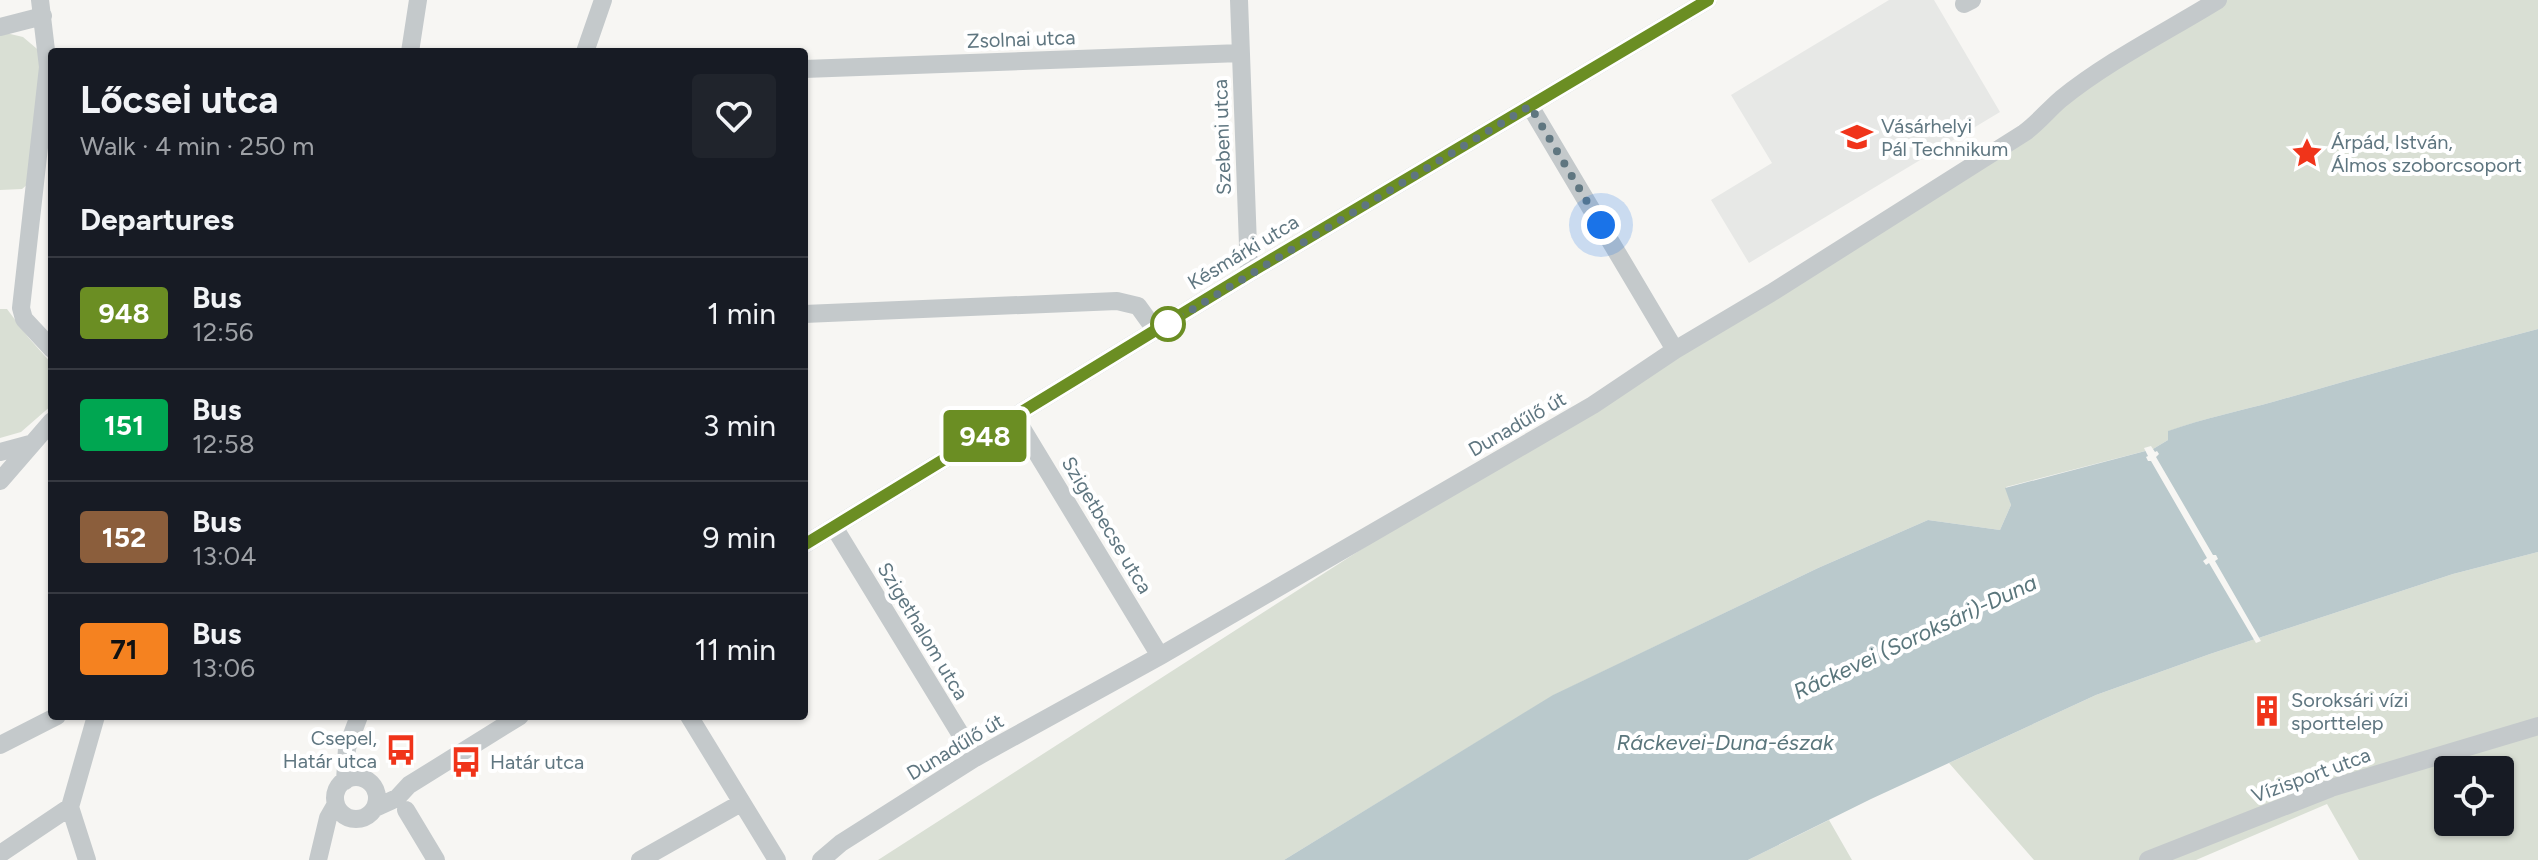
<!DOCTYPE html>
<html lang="en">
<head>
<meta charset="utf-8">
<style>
  :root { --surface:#171b24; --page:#20242c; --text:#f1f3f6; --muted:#9ea1a6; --line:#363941 }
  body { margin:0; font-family:Figtree,sans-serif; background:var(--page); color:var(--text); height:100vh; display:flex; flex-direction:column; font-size:30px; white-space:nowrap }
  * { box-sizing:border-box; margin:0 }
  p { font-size:26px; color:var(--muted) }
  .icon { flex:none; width:44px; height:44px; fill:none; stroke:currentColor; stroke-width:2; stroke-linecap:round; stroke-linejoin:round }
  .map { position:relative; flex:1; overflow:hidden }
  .side { position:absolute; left:48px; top:48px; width:760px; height:672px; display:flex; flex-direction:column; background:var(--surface); border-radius:8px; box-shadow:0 2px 6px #0004 }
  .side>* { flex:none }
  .badge { padding:0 16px; border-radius:6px; font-size:28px; line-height:52px }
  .fabs { position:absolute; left:2434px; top:756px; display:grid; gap:16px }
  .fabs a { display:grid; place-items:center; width:80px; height:80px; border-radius:8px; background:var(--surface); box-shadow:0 2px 6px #0004; font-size:40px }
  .you { position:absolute; width:40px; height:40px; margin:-20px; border:6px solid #fff; border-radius:50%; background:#1a73e8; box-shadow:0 0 0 12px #1a73e833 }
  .map>.badge { position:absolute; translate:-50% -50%; box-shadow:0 0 0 4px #fff }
  h2 { padding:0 32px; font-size:30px; line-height:72px }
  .round { display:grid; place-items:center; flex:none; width:84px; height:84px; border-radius:8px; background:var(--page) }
  .head { display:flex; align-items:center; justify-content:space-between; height:136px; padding:0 32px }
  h1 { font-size:38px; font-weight:700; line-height:60px }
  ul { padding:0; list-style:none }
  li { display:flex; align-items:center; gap:24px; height:112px; padding:0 32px; border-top:2px solid var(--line) }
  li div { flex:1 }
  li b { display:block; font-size:30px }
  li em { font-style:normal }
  li .badge { min-width:88px; font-weight:700; text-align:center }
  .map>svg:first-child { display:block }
</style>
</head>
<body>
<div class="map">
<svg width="2538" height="860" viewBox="0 0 2538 860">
  <rect width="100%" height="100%" fill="#f7f6f3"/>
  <!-- built -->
  <path fill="#e7e8e6" d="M1889 0H1934L2000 112 1749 263 1711 200 1772 163 1731 95Z"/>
  <!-- green -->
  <path fill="#d9dfd4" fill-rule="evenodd" d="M2216 0H2538V329C2450 352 2363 376 2276 401 2240 411 2204 418 2169 431L2168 440 2153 449 2006 487 2011 505 2000 530 1928 520 1818 568 1554 695 1284 860H878Z
    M6 33 23 37 43 54 28 184 22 189 0 190V35Z
    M0 309H7L28 337 52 364V405L21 432 0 438Z
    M2538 552V860H2359L2327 804 2196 860H2034L1949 763 2096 695 2210 654 2453 574ZM2448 770H2500V822H2448Z
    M1829 820 1852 860H1748Z"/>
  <!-- water -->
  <path fill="#bac9cc" d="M2538 329V552L2453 574 2210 654 2096 695 1871 799 1748 860H1284L1553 695 1818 568 1928 520 2000 530 2011 505 2005 488 2153 449 2168 440V431C2204 418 2240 411 2276 401 2363 376 2450 352 2538 329Z"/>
  <!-- pier -->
  <path fill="#f7f6f3" d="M2151 446 2155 452 2157 451 2159 454 2156 457 2213 555H2216L2218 559 2215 561 2261 641 2256 643 2209 563 2206 565 2203 561 2207 558 2151 461H2148L2146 457 2148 456 2144 448Z"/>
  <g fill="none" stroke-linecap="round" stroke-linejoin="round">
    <!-- minor -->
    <path stroke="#c4c9cb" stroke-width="18" d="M40 0 48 67 21 308 24 319 52 349
      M1239 0 1249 273
      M1964 4 1972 0
      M0 27 43 16
      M410 52 418 0
      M585 52 603 0
      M804 69 1241 53
      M1530 106 1675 350
      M804 314 1117 301 1138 306 1156 331
      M1015 417 1160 656
      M0 452 30 444
      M0 481 52 421
      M834 527 975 758
      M804 545 1249 273 1708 0
      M689 716 777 860
      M0 745 57 716
      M335 798a21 21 0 1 1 42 0a21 21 0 1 1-42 0Z
      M345 781 347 748 359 716
      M375 808 397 798 409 785 520 716
      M406 810 436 860
      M0 854 70 807
      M87 860 70 807 96 716
      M318 860 328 818 336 804
      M640 860 741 803
      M821 860 841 843 975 758 1160 656 1593 405 1675 350 1771 293 2024 133C2038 123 2048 110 2061 99 2108 61 2166 32 2218 0
      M2148 860 2331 788 2538 726"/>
  </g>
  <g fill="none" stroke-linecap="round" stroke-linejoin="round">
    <defs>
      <path id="line" d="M804 545 1249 273 1708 0"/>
    </defs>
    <!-- line casing -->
    <use href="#line" stroke="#fff" stroke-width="18"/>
    <!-- line -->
    <use href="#line" stroke="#6b8e23" stroke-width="12"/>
    <!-- walk -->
    <path stroke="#5f7680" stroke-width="8" stroke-dasharray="0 14.4" d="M1168 324 1530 106 1601 225"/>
  </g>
  <!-- icons -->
  <defs>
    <symbol id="school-bare" viewBox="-9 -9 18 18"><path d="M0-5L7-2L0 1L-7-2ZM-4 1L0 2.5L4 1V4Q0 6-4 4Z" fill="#f0341a" stroke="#fff" stroke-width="2.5" paint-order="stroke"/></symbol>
    <symbol id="sight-bare" viewBox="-9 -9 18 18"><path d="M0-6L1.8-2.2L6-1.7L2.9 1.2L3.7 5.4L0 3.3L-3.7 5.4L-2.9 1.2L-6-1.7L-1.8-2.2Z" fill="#f0341a" stroke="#fff" stroke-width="2.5" paint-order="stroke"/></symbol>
    <symbol id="building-bare" viewBox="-9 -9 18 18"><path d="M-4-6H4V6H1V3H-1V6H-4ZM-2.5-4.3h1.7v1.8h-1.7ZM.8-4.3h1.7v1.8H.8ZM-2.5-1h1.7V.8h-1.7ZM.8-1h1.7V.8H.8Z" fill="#f0341a" stroke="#fff" stroke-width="2.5" paint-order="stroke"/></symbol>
    <symbol id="bus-bare" viewBox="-9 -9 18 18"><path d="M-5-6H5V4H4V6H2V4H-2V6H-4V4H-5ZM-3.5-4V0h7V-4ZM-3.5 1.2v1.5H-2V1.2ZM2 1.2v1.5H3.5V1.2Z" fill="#f0341a" stroke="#fff" stroke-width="2.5" paint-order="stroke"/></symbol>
  </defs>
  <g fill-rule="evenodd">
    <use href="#school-bare" x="1835" y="115" width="44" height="44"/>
    <use href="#sight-bare" x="2285" y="131" width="44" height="44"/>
    <use href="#building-bare" x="2245" y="689" width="44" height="44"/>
    <use href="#bus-bare" x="379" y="728" width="44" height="44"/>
    <use href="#bus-bare" x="444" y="740" width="44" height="44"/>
  </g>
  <!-- markers -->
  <circle fill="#fff" stroke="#6b8e23" stroke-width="4" cx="1168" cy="324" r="16"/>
  <g text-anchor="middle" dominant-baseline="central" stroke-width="8" stroke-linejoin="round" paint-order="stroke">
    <!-- street labels -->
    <g font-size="20" fill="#5f7680" stroke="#fff">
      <text transform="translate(1021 39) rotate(-2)">Zsolnai utca</text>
      <text transform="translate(1222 137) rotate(-92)">Szebeni utca</text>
      <text transform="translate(1243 252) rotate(-31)">Késmárki utca</text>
      <text transform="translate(1517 424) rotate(-30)">Dunadűlő út</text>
      <text transform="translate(1107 525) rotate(59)">Szigetbecse utca</text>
      <text transform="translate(923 631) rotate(59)">Szigethalom utca</text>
      <text transform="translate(955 747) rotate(-31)">Dunadűlő út</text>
      <text transform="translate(2311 775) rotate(-20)">Vízisport utca</text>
    </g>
    <!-- poi labels -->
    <g font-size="20" fill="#5f7680" stroke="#fff" text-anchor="start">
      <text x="1881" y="126">Vásárhelyi<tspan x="1881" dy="23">Pál Technikum</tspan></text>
      <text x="2331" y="142">Árpád, István,<tspan x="2331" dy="23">Álmos szoborcsoport</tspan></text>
      <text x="2291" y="700">Soroksári vízi<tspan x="2291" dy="23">sporttelep</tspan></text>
      <text x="377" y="738" text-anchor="end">Csepel,<tspan x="377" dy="23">Határ utca</tspan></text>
      <text x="490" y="762">Határ utca</text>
    </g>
    <!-- water labels -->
    <g font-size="22" font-style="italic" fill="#5a767c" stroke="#fff">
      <text transform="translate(1915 637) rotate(-25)">Ráckevei (Soroksári)-Duna</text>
      <text x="1725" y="742">Ráckevei-Duna-észak</text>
    </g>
  </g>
</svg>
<div class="fabs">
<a><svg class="icon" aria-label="locate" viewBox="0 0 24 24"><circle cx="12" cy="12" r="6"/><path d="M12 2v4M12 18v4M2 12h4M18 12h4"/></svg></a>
</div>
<div class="you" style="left:1601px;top:225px"></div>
<b class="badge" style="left:985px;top:436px;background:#6b8e23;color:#fff">948</b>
<section class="side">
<div class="head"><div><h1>Lőcsei utca</h1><p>Walk · 4 min · 250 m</p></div><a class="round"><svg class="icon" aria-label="heart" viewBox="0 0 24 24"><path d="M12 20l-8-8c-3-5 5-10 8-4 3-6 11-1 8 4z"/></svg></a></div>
<h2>Departures</h2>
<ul>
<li><span class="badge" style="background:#6b8e23;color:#fff">948</span><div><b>Bus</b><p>12:56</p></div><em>1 min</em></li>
<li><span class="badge" style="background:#00a651;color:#fff">151</span><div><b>Bus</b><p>12:58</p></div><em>3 min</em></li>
<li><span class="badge" style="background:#8b5e3c;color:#fff">152</span><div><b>Bus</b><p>13:04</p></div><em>9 min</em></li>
<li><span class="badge" style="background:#f58220;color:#111">71</span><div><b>Bus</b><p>13:06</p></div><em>11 min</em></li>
</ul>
</section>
</div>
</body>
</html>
